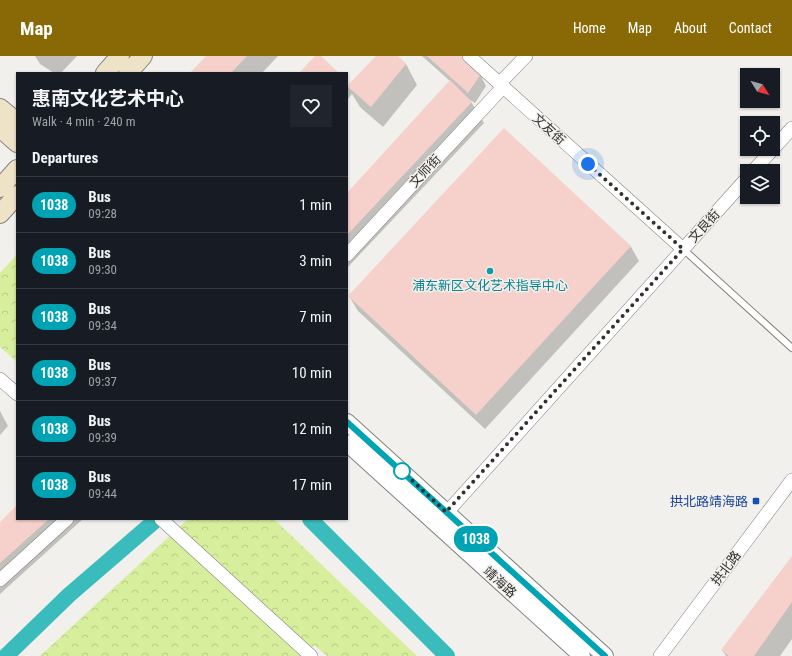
<!DOCTYPE html>
<html lang="en">
<head>
<meta charset="utf-8">
<style>
  :root { --surface:#171b24; --page:#20242c; --text:#f1f3f6; --muted:#9ea1a6; --line:#363941; --accent:#896806 }
  body { margin:0; font-family:"Roboto Condensed","Noto Sans SC",sans-serif; background:var(--page); color:var(--text); height:100vh; display:flex; flex-direction:column; font-size:15px; white-space:nowrap }
  * { box-sizing:border-box; margin:0 }
  p { font-size:13px; color:var(--muted) }
  .icon { flex:none; width:22px; height:22px; fill:none; stroke:currentColor; stroke-width:2; stroke-linecap:round; stroke-linejoin:round }
  .map { position:relative; flex:1; overflow:hidden }
  .sheet { position:absolute; left:16px; top:16px; width:332px; height:448px; display:flex; flex-direction:column; background:var(--surface); border-radius:0px; box-shadow:0 1px 3px #0004 }
  .sheet>* { flex:none }
  .badge { padding:0 8px; border-radius:13px; font-size:14px; line-height:26px }
  .needle { width:26px; rotate:127deg }
  .controls { position:absolute; left:740px; top:12px; display:grid; gap:8px }
  .controls a { display:grid; place-items:center; width:40px; height:40px; border-radius:0px; background:var(--surface); box-shadow:0 1px 3px #0004; font-size:20px }
  .you { position:absolute; width:20px; height:20px; margin:-10px; border:3px solid #fff; border-radius:50%; background:#1a73e8; box-shadow:0 0 0 6px #1a73e833 }
  .map>.badge { position:absolute; translate:-50% -50%; box-shadow:0 0 0 2px #fff }
  h2 { padding:0 16px; font-size:15px; line-height:36px }
  .round { display:grid; place-items:center; flex:none; width:42px; height:42px; border-radius:0px; background:var(--page) }
  .head { display:flex; align-items:center; justify-content:space-between; height:68px; padding:0 16px }
  h1 { font-size:19px; font-weight:700; line-height:30px }
  ul { padding:0; list-style:none }
  li { display:flex; align-items:center; gap:12px; height:56px; padding:0 16px; border-top:1px solid var(--line) }
  li div { flex:1 }
  li b { display:block; font-size:15px }
  li em { font-style:normal }
  li .badge { min-width:44px; font-weight:700; text-align:center }
  header { display:flex; align-items:center; gap:24px; box-sizing:border-box; height:56px; padding:0 20px; background:var(--accent); color:#fff }
  header strong { font-size:19px }
  nav { display:flex; gap:22px; margin-inline-start:auto; font-size:14px }
  .map>svg:first-child { display:block }
</style>
</head>
<body>
<header>
<strong>Map</strong>
<nav><a>Home</a><a>Map</a><a>About</a><a>Contact</a></nav>
</header>
<div class="map">
<svg width="792" height="600" viewBox="0 0 792 600">
  <defs>
    <pattern id="forest-crowns" width="20" height="18" patternUnits="userSpaceOnUse"><rect width="20" height="18" fill="#d7ee9c"/><path d="M2 6a3 3 0 1 1 6 0M12 15a3 3 0 1 1 6 0" fill="none" stroke="#b9cd87"/></pattern>
  </defs>
  <rect width="100%" height="100%" fill="#f2f0ec"/>
  <!-- forest -->
  <path fill="url(#forest-crowns)" d="M17 198V306L0 291V217Z
    M188 463H274L417 600H327L314 589 304 600H40Z"/>
  <!-- shadow -->
  <path fill="#0003" d="M35 0H77L61 17H54L40 8Z
    M207 0H278L262 17H191Z
    M378 0H396L406 8 417 29 383 71 360 51 352 38 347 44V32Z
    M422 0H460L480 18 486 30 475 47 470 44 484 67 347 212V138L450 25Z
    M504 73 631 191 639 205 485 373 358 255 349 240Z
    M0 355 8 370 0 379Z
    M17 451V463H83L0 538V468Z
    M792 502V583L780 600H726L722 594Z"/>
  <g fill="none" stroke-linecap="round" stroke-linejoin="round">
    <!-- canal -->
    <path stroke="#3abcbc" stroke-width="16" d="M310 463 447 600
      M6 600 69 539 157 463"/>
  </g>
  <!-- building -->
  <path fill="#f6d0ca" d="M206 0H247L231 17H190Z
    M315 0H321L339 17H299Z
    M376 0H398L406 8 371 51 347 30Z
    M427 0H461L481 18 468 37Z
    M450 24 472 46 347 179V137Z
    M504 72 631 190 476 359 348 240Z
    M17 449V463H49L0 507V466Z
    M792 500V546L754 600H729L721 594Z"/>
  <g fill="none" stroke-linecap="round" stroke-linejoin="round">
    <defs>
      <path id="service" d="M683 193 792 292"/>
      <path id="minor" d="M469 0 683 193
        M499 28 526 0
        M753 115 792 72
        M347 199 503 31
        M0 323 17 338
        M161 463 311 600
        M441 463 747 122
        M0 524 67 463
        M660 600 792 424"/>
      <path id="tertiary" d="M347 366 605 600
        M347 387 582 600"/>
      <path id="secondary" d="M105 17 120 0
        M128 17 143 0
        M0 52 17 66
        M0 72 17 87
        M0 132 17 113
        M0 158 17 139"/>
    </defs>
    <!-- service casing -->
    <use href="#service" stroke="#84827f" stroke-width="8"/>
    <!-- minor casing -->
    <use href="#minor" stroke="#84827f" stroke-width="14"/>
    <!-- tertiary casing -->
    <use href="#tertiary" stroke="#84827f" stroke-width="18"/>
    <!-- secondary casing -->
    <use href="#secondary" stroke="#84827f" stroke-width="20"/>
    <!-- service -->
    <use href="#service" stroke="#fff" stroke-width="6"/>
    <!-- minor -->
    <use href="#minor" stroke="#fff" stroke-width="13"/>
    <!-- tertiary -->
    <use href="#tertiary" stroke="#fff" stroke-width="16"/>
    <!-- secondary -->
    <use href="#secondary" stroke="#eee2c7" stroke-width="18"/>
  </g>
  <g fill="none" stroke-linecap="round" stroke-linejoin="round">
    <defs>
      <path id="line" d="M347 366 605 600"/>
    </defs>
    <!-- line casing -->
    <use href="#line" stroke="#fff" stroke-width="9"/>
    <!-- line -->
    <use href="#line" stroke="#00a3b4" stroke-width="6"/>
    <!-- walk -->
    <path stroke="#323130" stroke-width="4" stroke-dasharray="0 7.2" d="M402 415 446 456 683 193 588 108"/>
  </g>
  <!-- markers -->
  <circle fill="#0f9aa8" stroke="#f2f0ec" stroke-width="1.5" cx="490" cy="215" r="4"/>
  <circle fill="#fff" stroke="#00a3b4" stroke-width="2" cx="402" cy="415" r="8"/>
  <rect fill="#1a4fb4" stroke="#f2f0ec" stroke-width="1.5" x="752" y="441" width="8" height="8" rx="2"/>
  <g text-anchor="middle" dominant-baseline="central" stroke-width="3" stroke-linejoin="round" paint-order="stroke">
    <!-- street labels -->
    <g font-size="13" fill="#323130" stroke="#f2f0ec">
      <text transform="translate(549 73) rotate(42)">文友街</text>
      <text transform="translate(425 115) rotate(-47)">文师街</text>
      <text transform="translate(704 170) rotate(-48)">文良街</text>
      <text transform="translate(726 512) rotate(-53)">拱北路</text>
      <text transform="translate(500 526) rotate(42)">靖海路</text>
    </g>
    <!-- culture labels -->
    <g font-size="13" fill="#0d838f" stroke="#f2f0ec">
      <text x="490" y="229">浦东新区文化艺术指导中心</text>
    </g>
    <!-- transit labels -->
    <g font-size="13" fill="#164399" stroke="#f2f0ec" text-anchor="end">
      <text x="748" y="445">拱北路靖海路</text>
    </g>
  </g>
</svg>
<div class="controls">
<a><svg class="needle" viewBox="-14 -14 28 28"><path d="M0-13l5 13h-10z" fill="#e53935"/><path d="M0 13l5-13h-10z" fill="#9ea1a6"/></svg></a>
<a><svg class="icon" aria-label="locate" viewBox="0 0 24 24"><circle cx="12" cy="12" r="6"/><path d="M12 2v4M12 18v4M2 12h4M18 12h4"/></svg></a>
<a><svg class="icon" aria-label="layers" viewBox="0 0 24 24"><path d="M12 4l9 5-9 5-9-5zM3 14l9 5 9-5"/></svg></a>
</div>
<div class="you" style="left:588px;top:108px"></div>
<b class="badge" style="left:476px;top:483px;background:#00a3b4;color:#fff">1038</b>
<section class="sheet">
<div class="head"><div><h1>惠南文化艺术中心</h1><p>Walk · 4 min · 240 m</p></div><a class="round"><svg class="icon" aria-label="heart" viewBox="0 0 24 24"><path d="M12 20l-8-8c-3-5 5-10 8-4 3-6 11-1 8 4z"/></svg></a></div>
<h2>Departures</h2>
<ul>
<li><span class="badge" style="background:#00a3b4;color:#fff">1038</span><div><b>Bus</b><p>09:28</p></div><em>1 min</em></li>
<li><span class="badge" style="background:#00a3b4;color:#fff">1038</span><div><b>Bus</b><p>09:30</p></div><em>3 min</em></li>
<li><span class="badge" style="background:#00a3b4;color:#fff">1038</span><div><b>Bus</b><p>09:34</p></div><em>7 min</em></li>
<li><span class="badge" style="background:#00a3b4;color:#fff">1038</span><div><b>Bus</b><p>09:37</p></div><em>10 min</em></li>
<li><span class="badge" style="background:#00a3b4;color:#fff">1038</span><div><b>Bus</b><p>09:39</p></div><em>12 min</em></li>
<li><span class="badge" style="background:#00a3b4;color:#fff">1038</span><div><b>Bus</b><p>09:44</p></div><em>17 min</em></li>
</ul>
</section>
</div>
</body>
</html>
